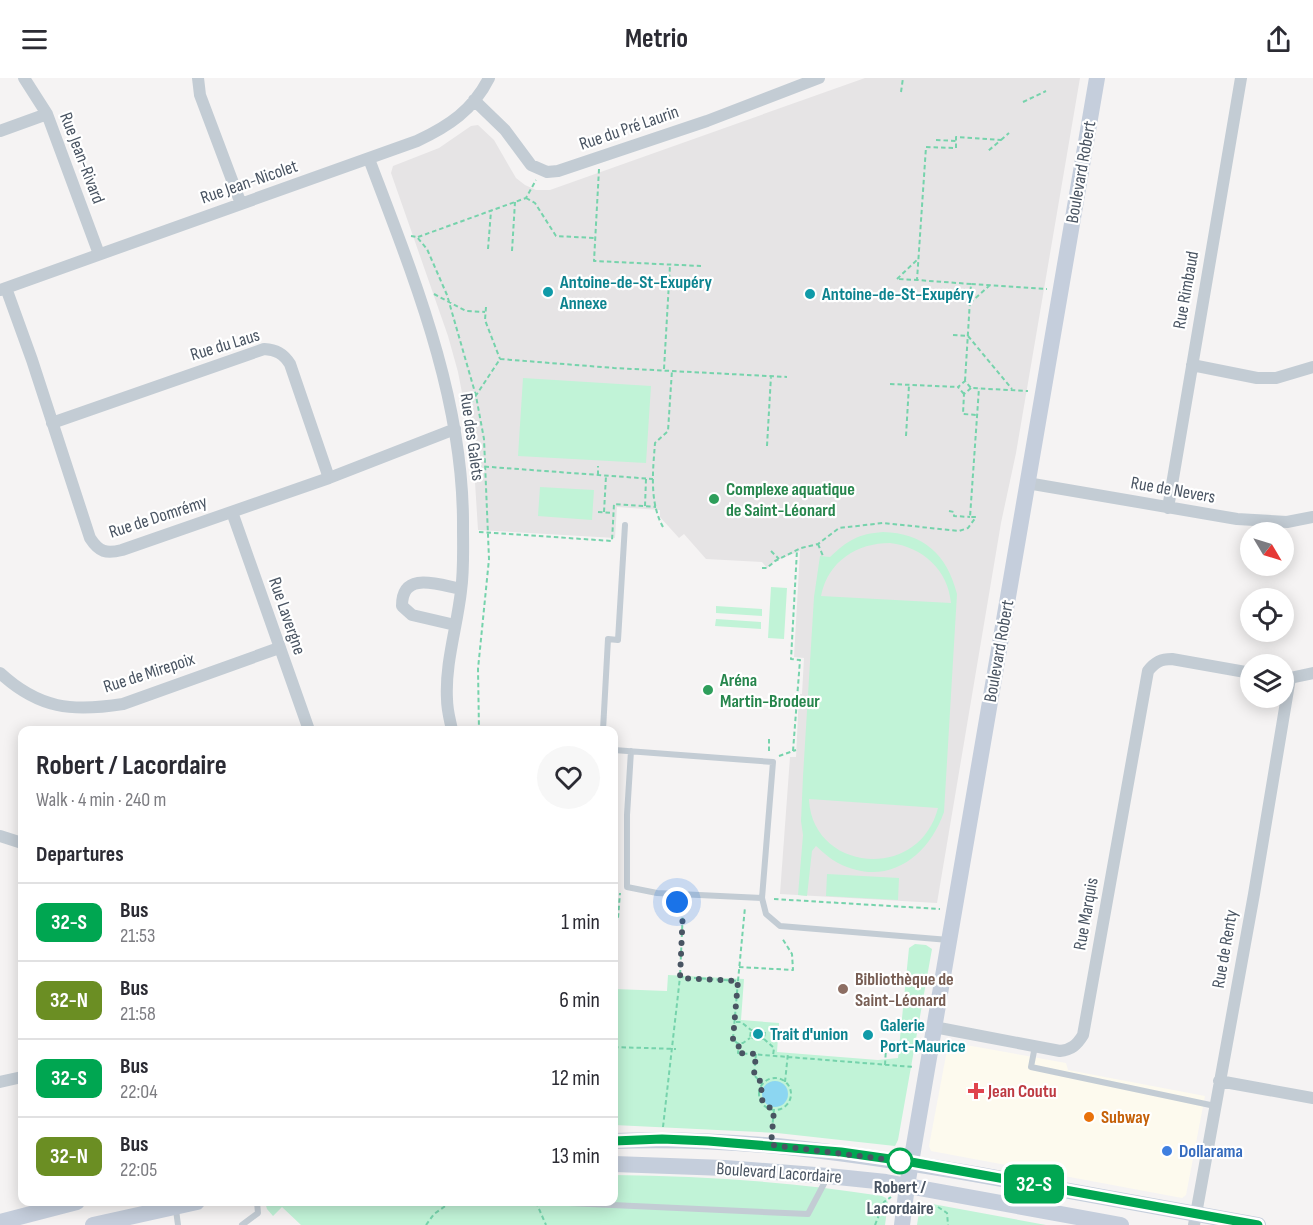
<!DOCTYPE html>
<html lang="en">
<head>
<meta charset="utf-8">
<style>
  :root { --surface:#fff; --page:#f7f7f7; --text:#2b2b33; --muted:#7c7c81; --line:#e1e1e2 }
  body { margin:0; font-family:"Sofia Sans Condensed",sans-serif; background:var(--page); color:var(--text); height:100vh; display:flex; flex-direction:column; font-size:22px; white-space:nowrap }
  * { box-sizing:border-box; margin:0 }
  p { font-size:20px; color:var(--muted) }
  .icon { flex:none; width:33px; height:33px; fill:none; stroke:currentColor; stroke-width:2; stroke-linecap:round; stroke-linejoin:round }
  .map { position:relative; flex:1; overflow:hidden }
  .side { position:absolute; left:18px; top:648px; width:600px; height:480px; display:flex; flex-direction:column; background:var(--surface); border-radius:12px; box-shadow:0 3px 15px #0003 }
  .side>* { flex:none }
  .badge { padding:0 12px; border-radius:9px; font-size:21px; line-height:39px }
  .needle { width:39px; rotate:128deg }
  .fabs { position:absolute; left:1240px; top:444px; display:grid; gap:12px }
  .fabs a { display:grid; place-items:center; width:54px; height:54px; border-radius:50%; background:var(--surface); box-shadow:0 3px 15px #0003; font-size:30px }
  .you { position:absolute; width:30px; height:30px; margin:-15px; border:4px solid #fff; border-radius:50%; background:#1a73e8; box-shadow:0 0 0 9px #1a73e833 }
  .map>.badge { position:absolute; translate:-50% -50%; box-shadow:0 0 0 3px #fff }
  h2 { padding:0 18px; font-size:22px; line-height:54px }
  .round { display:grid; place-items:center; flex:none; width:63px; height:63px; border-radius:32px; background:var(--page) }
  .overview { display:flex; align-items:center; justify-content:space-between; height:102px; padding:0 18px }
  h1 { font-size:28px; font-weight:700; line-height:45px }
  ul { padding:0; list-style:none }
  li { display:flex; align-items:center; gap:18px; height:78px; padding:0 18px; border-top:2px solid var(--line) }
  li div { flex:1 }
  li b { display:block; font-size:22px }
  li em { font-style:normal }
  li .badge { min-width:66px; font-weight:700; text-align:center }
  header { display:flex; justify-content:space-between; align-items:center; height:78px; padding:0 18px; background:var(--surface); font-size:27px; font-weight:700 }
  .map>svg:first-child { display:block }
</style>
</head>
<body>
<header><svg class="icon" aria-label="menu" viewBox="0 0 24 24"><path d="M4 6h16M4 12h16M4 18h16"/></svg>Metrio<svg class="icon" aria-label="share" viewBox="0 0 24 24"><path d="M12 15V3M7 8l5-5 5 5M5 13v7h14v-7"/></svg></header>
<div class="map">
<svg width="1313" height="1147" viewBox="0 0 1313 1147">
  <rect width="100%" height="100%" fill="#f5f3f3"/>
  <!-- commercial -->
  <path fill="#fdfaee" d="M955 965 1066 985 1068 992 1205 1018 1186 1117 1182 1120 931 1073 929 1068 947 972Z"/>
  <!-- education -->
  <path fill="#e6e4e5" d="M865 0H1080L1016 375 1001 445 937 825 780 816 790 679H796L799 616H802L804 580 794 579 800 473 775 483 767 490 762 484 706 481 684 456 679 460 660 439V432L617 429 615 460 478 452 473 372 458 294 448 258 391 95 393 88 439 70 471 48 478 47 494 62 516 100 525 107 536 112H550Z"/>
  <!-- green -->
  <path fill="#c1f3d7" fill-rule="evenodd" d="M523 300 651 308 646 385 518 378Z
    M540 409 594 412 592 442 538 438Z
    M883 454C923 455 947 476 957 516L944 734C928 780 886 810 838 785 830 781 823 774 816 768L812 773 807 818 798 817 803 757 801 743 803 698 814 519 820 478 830 479C848 462 858 456 883 454ZM890 465C923 469 948 492 951 525L821 518C828 483 857 465 890 465ZM809 722V721L938 730C919 804 813 794 809 722Z
    M771 509 787 510 784 561 768 560Z
    M716 528 762 531V538L716 535Z
    M716 541 761 544V551L715 548Z
    M827 796 899 800 898 822 826 818Z
    M915 866 926 867 932 871 898 1062 895 1068 777 1055 614 1047V911L667 913 668 897 744 901 741 942 779 945 777 974 878 982 898 980 909 870Z
    M614 1097C703 1098 794 1104 882 1118L886 1120 888 1125 885 1147H301L282 1129 273 1138 267 1131 265 1124H614Z
    M927 1125 1046 1147H917L920 1128Z"/>
  <!-- water -->
  <path fill="#8cd6f1" d="M762 1016a13 13 0 1 1 26 0a13 13 0 1 1-26 0Z"/>
  <g fill="none" stroke-linecap="round" stroke-linejoin="round">
    <!-- path -->
    <path stroke="#76d3ac" stroke-width="2" stroke-dasharray="4.5 3" stroke-linecap="butt" d="M901 14 903 0
      M1023 24 1046 13
      M936 62 956 63
      M1001 62 1009 55
      M599 91 594 183 701 188
      M526 120 535 125 556 158 594 160
      M411 158 417 159 427 171 447 217 476 318 484 361 489 481 478 591 479 652
      M418 159 526 120 536 102
      M488 171 491 133
      M512 173 515 124
      M897 201 919 180
      M899 201 917 202
      M971 206 917 202 926 69 956 70V59L1001 62 988 73
      M434 216 466 233 485 234
      M970 225 990 207
      M486 229 485 242 500 281
      M953 257 968 258 1012 311
      M500 281 614 290 787 299
      M664 291 670 187
      M965 303 971 206 1047 211
      M890 306 958 309
      M971 310 964 316 963 336 977 337
      M964 316 958 309 965 303 971 310 1028 313
      M467 331 500 281
      M906 358 909 307
      M767 368 771 298
      M477 388 653 401
      M598 397V388
      M645 428 646 401
      M949 433 954 434V438L970 439
      M598 434 613 435
      M604 434 606 398
      M663 449C649 424 653 392 655 365L668 353 672 292
      M479 454 612 463 614 426 656 429
      M818 466 823 478
      M771 473 779 481
      M762 490H767L775 483 801 470 818 466 839 450 883 445 959 453 968 450 976 439H970L979 310
      M769 673V661
      M793 673 800 582 791 581 797 472
      M779 678 796 672
      M614 756 618 761
      M774 821 940 831
      M679 826 683 831 680 899
      M614 846 618 840 620 815
      M739 889 793 892 792 876 782 860
      M738 903 745 829
      M736 944H741L751 952
      M751 952 765 953 764 961 750 960Z
      M764 961 774 970 773 978
      M739 965 738 975 914 989
      M614 969 676 971
      M756 976 754 997 762 1006
      M885 987 886 970
      M759 1016a16 16 0 1 1 32 0a16 16 0 1 1-32 0Z
      M785 1004 788 975
      M663 1049 680 899 738 903 733 961 737 965H743L750 960
      M772 1052 774 1031
      M536 1124 546 1147
      M938 1129 947 1135 948 1147
      M426 1147 434 1136 451 1124
      M875 1147 884 1124 891 1119"/>
    <!-- lane -->
    <path stroke="#c3ccd4" stroke-width="6" d="M603 652 608 561 618 562 625 447
      M614 672 773 684 762 820 766 836 780 848 949 862
      M631 673 627 737V809L657 815 762 820
      M1035 968 1031 989 1215 1028
      M547 1124 808 1136 827 1100
      M176 1132 178 1147
      M242 1147 258 1135 257 1124"/>
    <!-- street -->
    <path stroke="#c3ccd4" stroke-width="12" d="M24 0 47 36 99 176
      M198 0 200 17 241 126
      M474 22 505 52 531 87 547 94 558 93 707 43 819 0
      M0 53 47 36
      M369 81C414 200 464 321 463 449 463 470 464 492 461 513 457 549 445 585 447 621 447 632 450 642 452 652
      M6 210 32 282 90 460C99 474 106 476 122 472L329 400 455 351
      M0 212 417 63C449 48 473 32 489 0
      M1192 287 1257 300H1276L1313 289
      M52 345 264 271C276 272 283 275 290 286L329 400
      M1027 405 1237 441 1287 444 1313 439
      M1168 430 1241 0
      M232 434 309 652
      M455 547 412 537 402 528C402 492 439 507 461 511
      M0 595C39 631 72 634 123 626L279 570
      M1284 600H1290L1313 595
      M0 758 22 765
      M934 949 1060 973C1071 972 1077 967 1083 957L1148 593C1155 584 1161 581 1172 581L1251 595
      M1219 1003 1313 1020
      M0 1004 22 999
      M1194 1147 1254 816 1290 600"/>
    <!-- secondary -->
    <path stroke="#c5cedc" stroke-width="16" d="M614 1063C737 1058 859 1076 980 1097 1073 1114 1166 1130 1258 1147
      M614 1086 725 1090 828 1098 886 1104 1121 1147
      M0 1144 77 1124
      M93 1147 197 1124
      M902 1147 907 1108 1097 0"/>
  </g>
  <g fill="none" stroke-linecap="round" stroke-linejoin="round">
    <defs>
      <path id="line" d="M614 1063 662 1061 708 1063 841 1074 911 1084 1258 1147"/>
    </defs>
    <!-- line casing -->
    <use href="#line" stroke="#fff" stroke-width="14"/>
    <!-- line -->
    <use href="#line" stroke="#00a651" stroke-width="9"/>
    <!-- walk -->
    <path stroke="#495462" stroke-width="6" stroke-dasharray="0 10.8" d="M677 824 683 831 680 900 738 903 733 961 739 965 738 975 756 976 754 997 763 1006 760 1018 765 1027 774 1032 771 1067 900 1083"/>
  </g>
  <!-- markers -->
  <g fill="#0f9aa8" stroke="#fff" stroke-width="2">
    <circle cx="548" cy="214" r="6"/>
    <circle cx="810" cy="216" r="6"/>
    <circle cx="758" cy="956" r="6"/>
    <circle cx="868" cy="957" r="6"/>
  </g>
  <g fill="#2e9e5b" stroke="#fff" stroke-width="2">
    <circle cx="714" cy="421" r="6"/>
    <circle cx="708" cy="612" r="6"/>
  </g>
  <circle fill="#8d6e63" stroke="#fff" stroke-width="2" cx="843" cy="911" r="6"/>
  <path fill="#e0444e" stroke="#fff" stroke-width="2" d="M973 1004h6v6h6v6h-6v6h-6v-6h-6v-6h6z"/>
  <circle fill="#e8710a" stroke="#fff" stroke-width="2" cx="1089" cy="1039" r="6"/>
  <circle fill="#3f7fe0" stroke="#fff" stroke-width="2" cx="1167" cy="1073" r="6"/>
  <circle fill="#fff" stroke="#00a651" stroke-width="3" cx="900" cy="1083" r="12"/>
  <g text-anchor="middle" dominant-baseline="central" stroke-width="4.5" stroke-linejoin="round" paint-order="stroke">
    <!-- street labels -->
    <g font-size="18" fill="#495462" stroke="#fff">
      <text transform="translate(629 50) rotate(-19)">Rue du Pré Laurin</text>
      <text transform="translate(82 80) rotate(69)">Rue Jean-Rivard</text>
      <text transform="translate(1081 94) rotate(-80)">Boulevard Robert</text>
      <text transform="translate(249 104) rotate(-19)">Rue Jean-Nicolet</text>
      <text transform="translate(1186 212) rotate(-80)">Rue Rimbaud</text>
      <text transform="translate(225 267) rotate(-17)">Rue du Laus</text>
      <text transform="translate(472 359) rotate(82)">Rue des Galets</text>
      <text transform="translate(1173 412) rotate(10)">Rue de Nevers</text>
      <text transform="translate(158 439) rotate(-18)">Rue de Domrémy</text>
      <text transform="translate(287 538) rotate(71)">Rue Lavergne</text>
      <text transform="translate(999 573) rotate(-80)">Boulevard Robert</text>
      <text transform="translate(149 595) rotate(-18)">Rue de Mirepoix</text>
      <text transform="translate(1086 836) rotate(-80)">Rue Marquis</text>
      <text transform="translate(1225 871) rotate(-80)">Rue de Renty</text>
      <text transform="translate(779 1095) rotate(4)">Boulevard Lacordaire</text>
    </g>
    <!-- culture labels -->
    <g font-size="18" font-weight="bold" fill="#0d838f" stroke="#fff" text-anchor="start">
      <text x="560" y="204">Antoine-de-St-Exupéry<tspan x="560" dy="21">Annexe</tspan></text>
      <text x="822" y="216">Antoine-de-St-Exupéry</text>
      <text x="880" y="947">Galerie<tspan x="880" dy="21">Port-Maurice</tspan></text>
      <text x="770" y="956">Trait d'union</text>
    </g>
    <!-- leisure labels -->
    <g font-size="18" font-weight="bold" fill="#27864d" stroke="#fff" text-anchor="start">
      <text x="726" y="411">Complexe aquatique<tspan x="726" dy="21">de Saint-Léonard</tspan></text>
      <text x="720" y="602">Aréna<tspan x="720" dy="21">Martin-Brodeur</tspan></text>
    </g>
    <!-- education labels -->
    <g font-size="18" font-weight="bold" fill="#785e54" stroke="#fff" text-anchor="start">
      <text x="855" y="901">Bibliothèque de<tspan x="855" dy="21">Saint-Léonard</tspan></text>
    </g>
    <!-- health labels -->
    <g font-size="18" font-weight="bold" fill="#be3a42" stroke="#fff" text-anchor="start">
      <text x="988" y="1013">Jean Coutu</text>
    </g>
    <!-- food labels -->
    <g font-size="18" font-weight="bold" fill="#c56008" stroke="#fff" text-anchor="start">
      <text x="1101" y="1039">Subway</text>
    </g>
    <!-- shop labels -->
    <g font-size="18" font-weight="bold" fill="#366cbe" stroke="#fff" text-anchor="start">
      <text x="1179" y="1073">Dollarama</text>
    </g>
    <!-- stop labels -->
    <g font-size="18" font-weight="bold" fill="#495462" stroke="#fff">
      <text x="900" y="1109">Robert /<tspan x="900" dy="21">Lacordaire</tspan></text>
    </g>
  </g>
</svg>
<div class="fabs">
<a><svg class="needle" viewBox="-14 -14 28 28"><path d="M0-13l5 13h-10z" fill="#e53935"/><path d="M0 13l5-13h-10z" fill="#7c7c81"/></svg></a>
<a><svg class="icon" aria-label="locate" viewBox="0 0 24 24"><circle cx="12" cy="12" r="6"/><path d="M12 2v4M12 18v4M2 12h4M18 12h4"/></svg></a>
<a><svg class="icon" aria-label="layers" viewBox="0 0 24 24"><path d="M12 4l9 5-9 5-9-5zM3 14l9 5 9-5"/></svg></a>
</div>
<div class="you" style="left:677px;top:824px"></div>
<b class="badge" style="left:1034px;top:1106px;background:#00a651;color:#fff">32-S</b>
<section class="side">
<div class="overview"><div><h1>Robert / Lacordaire</h1><p>Walk · 4 min · 240 m</p></div><a class="round"><svg class="icon" aria-label="heart" viewBox="0 0 24 24"><path d="M12 20l-8-8c-3-5 5-10 8-4 3-6 11-1 8 4z"/></svg></a></div>
<h2>Departures</h2>
<ul>
<li><span class="badge" style="background:#00a651;color:#fff">32-S</span><div><b>Bus</b><p>21:53</p></div><em>1 min</em></li>
<li><span class="badge" style="background:#6b8e23;color:#fff">32-N</span><div><b>Bus</b><p>21:58</p></div><em>6 min</em></li>
<li><span class="badge" style="background:#00a651;color:#fff">32-S</span><div><b>Bus</b><p>22:04</p></div><em>12 min</em></li>
<li><span class="badge" style="background:#6b8e23;color:#fff">32-N</span><div><b>Bus</b><p>22:05</p></div><em>13 min</em></li>
</ul>
</section>
</div>
</body>
</html>
